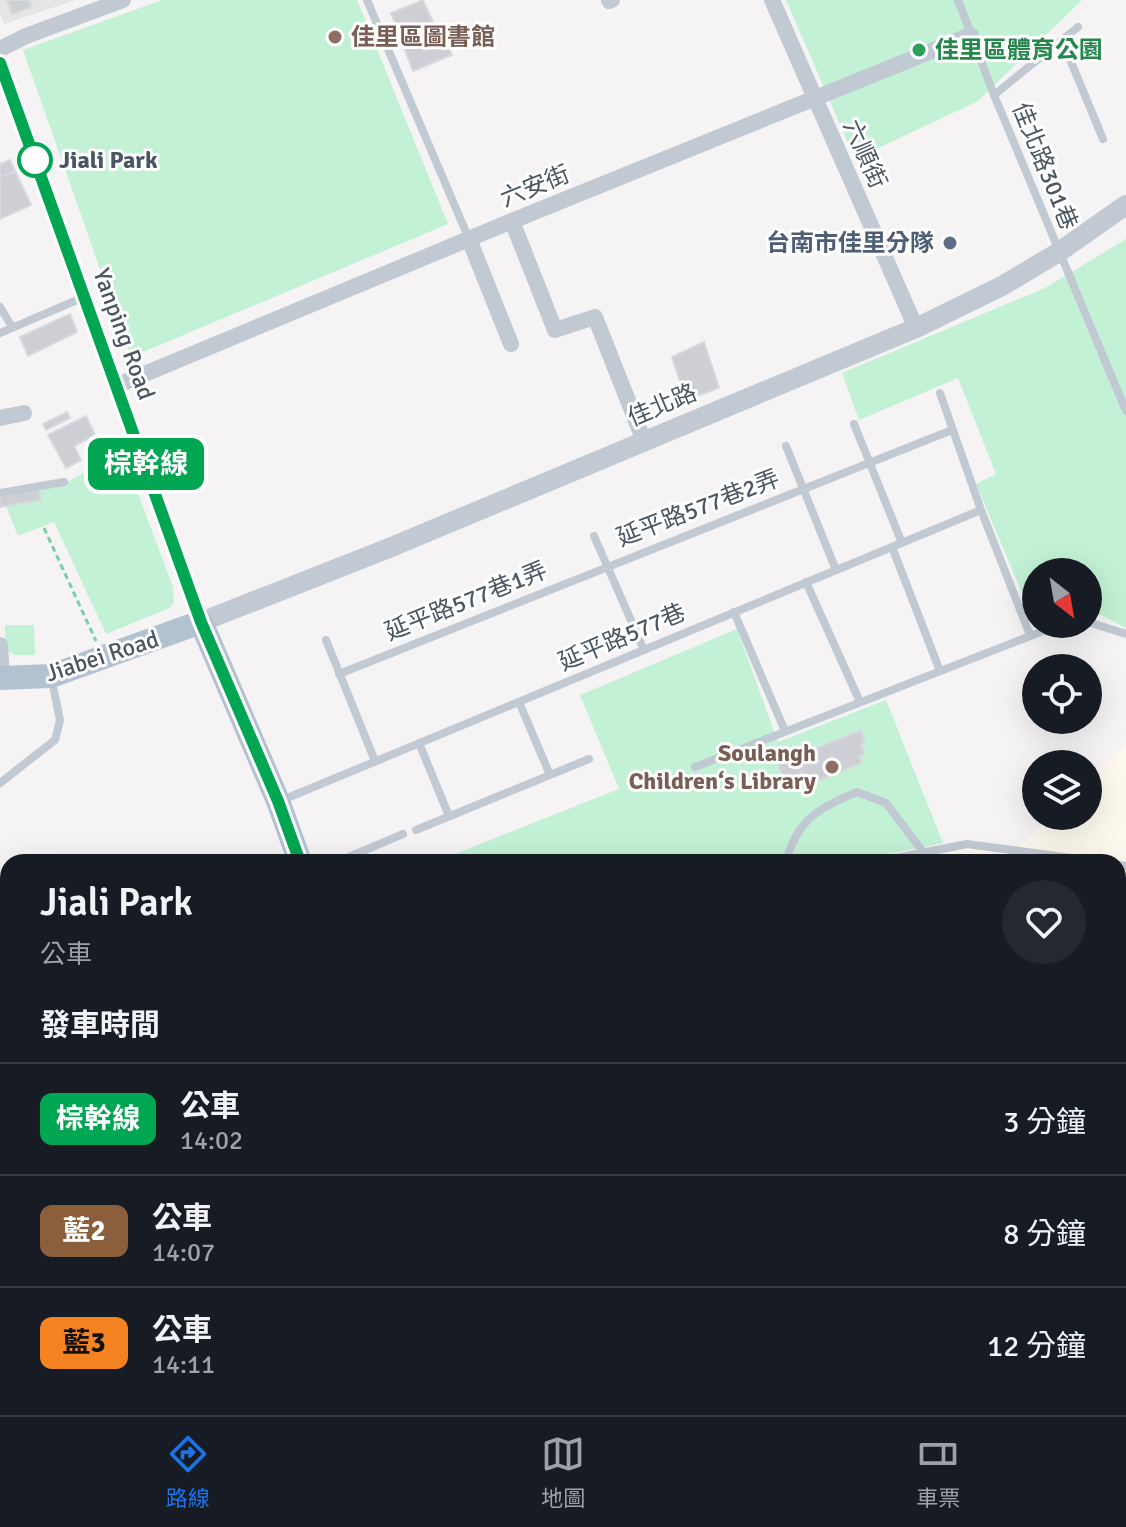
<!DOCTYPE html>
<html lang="zh-TW">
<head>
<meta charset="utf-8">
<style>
  :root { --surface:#171b24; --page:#242831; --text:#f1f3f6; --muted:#9ea1a6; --line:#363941; --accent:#1a73e8 }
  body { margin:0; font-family:Signika,"Noto Sans TC",sans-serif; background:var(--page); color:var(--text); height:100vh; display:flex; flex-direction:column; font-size:30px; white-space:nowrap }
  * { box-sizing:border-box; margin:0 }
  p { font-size:26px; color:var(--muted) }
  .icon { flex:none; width:44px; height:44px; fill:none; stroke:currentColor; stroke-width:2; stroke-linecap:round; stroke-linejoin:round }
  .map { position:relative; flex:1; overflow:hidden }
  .details { position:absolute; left:0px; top:854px; width:1126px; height:562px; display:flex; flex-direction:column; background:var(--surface); border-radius:24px 24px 0 0; box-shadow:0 8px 32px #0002 }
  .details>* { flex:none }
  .badge { padding:0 16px; border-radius:12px; font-size:28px; line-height:52px }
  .needle { width:52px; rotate:149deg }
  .buttons { position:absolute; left:1022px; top:558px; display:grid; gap:16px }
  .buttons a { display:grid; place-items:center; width:80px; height:80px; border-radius:50%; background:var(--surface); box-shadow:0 8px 32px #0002; font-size:40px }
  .map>.badge { position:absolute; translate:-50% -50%; box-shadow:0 0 0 4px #fff }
  h2 { padding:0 40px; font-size:30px; line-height:72px }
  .round { display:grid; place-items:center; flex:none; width:84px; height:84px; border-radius:42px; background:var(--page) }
  .summary { display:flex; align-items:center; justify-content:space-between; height:136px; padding:0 40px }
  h1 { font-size:38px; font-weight:600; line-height:60px }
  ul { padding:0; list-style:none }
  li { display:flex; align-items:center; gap:24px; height:112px; padding:0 40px; border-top:2px solid var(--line) }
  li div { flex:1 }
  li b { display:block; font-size:30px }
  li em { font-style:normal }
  li .badge { min-width:88px; font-weight:700; text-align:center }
  .tab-bar { display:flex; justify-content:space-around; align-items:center; height:112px; border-top:2px solid var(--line); background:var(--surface); font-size:22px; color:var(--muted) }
  .tab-bar a { display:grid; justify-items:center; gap:4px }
  .tab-bar .current { color:var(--accent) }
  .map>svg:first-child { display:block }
</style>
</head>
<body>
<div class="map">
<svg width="1126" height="1415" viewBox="0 0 1126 1415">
  <rect width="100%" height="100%" fill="#f5f3f3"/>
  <!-- commercial -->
  <path fill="#fdf9ef" d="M1126 743V1276L1118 1275V862H907L969 848 1012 854 1052 816H1088V781Z"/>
  <!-- education -->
  <path fill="#e6e4e5" d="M0 0H76L4 24 0 13Z
    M499 1408H859L863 1415H499Z"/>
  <!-- green -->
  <path fill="#c3f1d5" d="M162 0H357L448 224 131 357 23 50Z
    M786 0H1082L978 101 855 159Z
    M1126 239V628L1101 615 1088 614V572H1036V624H1041L1036 626 976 484 996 474 958 378 859 420 842 373 1045 288Z
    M122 451 173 587 174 602 170 608 106 634 54 522 18 536 6 506 40 501 39 490 62 485Z
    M5 625H34L35 655H15L5 649Z
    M737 629 778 742 886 700 943 843 848 862H435L619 789 580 695Z
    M208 1408H350L346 1415H208Z
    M650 1408H773L777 1415H639Z"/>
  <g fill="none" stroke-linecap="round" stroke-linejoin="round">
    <!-- stream -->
    <path stroke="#90daee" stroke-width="4" d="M1118 1313H1126
      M0 1409 8 1408"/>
  </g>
  <!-- building -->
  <path fill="#cdcfd5" stroke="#d7d9de" stroke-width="2" d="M7 0H29L32 7 12 14Z
    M423 0 433 22 400 36 391 13Z
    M439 28 452 55 413 71 403 45Z
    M10 160 15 171 0 177V164Z
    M15 171 31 205 0 219V177Z
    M70 314 77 332 28 356 20 337Z
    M704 342 719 388 686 400 672 357Z
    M67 412 70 418 46 430 43 424Z
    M86 416 95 435 74 446 81 460 66 468 48 435Z
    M39 490 41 500 0 507V496Z
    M861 730 865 742 861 744 865 753 859 756 862 763 808 785 803 772 784 780 778 764Z
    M577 1408 581 1414 578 1415H535L532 1409Z
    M893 1408H968L972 1415H881Z"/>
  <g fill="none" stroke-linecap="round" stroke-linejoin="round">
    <!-- path -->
    <path stroke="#7ad0a6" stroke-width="3" stroke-dasharray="6 4" stroke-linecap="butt" d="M44 528 96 641
      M784 1408 789 1415"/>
    <!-- service -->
    <path stroke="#c1cad2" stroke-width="8" d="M367 0 469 239
      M958 0 994 95 1126 411
      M1062 40 1103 139
      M994 95 1078 27
      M0 307 12 327
      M0 333 84 297
      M940 393 981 510 1030 635
      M854 424 902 543
      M786 446 836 570
      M0 493 64 482
      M594 536 644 650
      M892 547 940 671
      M806 582 860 702
      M734 612 785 731
      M1088 622 1126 634
      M326 640 375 761
      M339 674 952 430
      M519 702 550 775
      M419 743 449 816
      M695 767 1061 624
      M0 783 55 740 60 720 52 681
      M280 801 981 510
      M416 830 589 759
      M337 862 403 834
      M786 862C797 820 818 808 857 792L886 803 923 852
      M875 862 967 844 1101 862
      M1118 865 1126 866
      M1118 1320H1126
      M856 1408 860 1415
      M1033 1408 1037 1415
      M607 1415 613 1408
      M808 1415 819 1408"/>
    <!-- minor -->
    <path stroke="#c1cad2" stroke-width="16" d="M772 0 916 328
      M609 1 612 0
      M0 49 26 36 123 0
      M0 63 201 622
      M512 221 555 330 595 317 644 441
      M469 239 511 344
      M118 385 512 221 971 35
      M0 418 24 413
      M0 645 2 678"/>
    <!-- tertiary -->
    <path stroke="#c1cad2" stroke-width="20" d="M201 622 389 548 916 328 1002 286 1059 252 1126 205"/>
    <!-- primary -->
    <path stroke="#b3c2d1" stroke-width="24" d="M0 678 51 676 201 622 278 801 300 862
      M473 1408V1415"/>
  </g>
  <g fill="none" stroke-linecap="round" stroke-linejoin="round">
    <defs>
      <path id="line" d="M0 63 201 622 278 801 300 862"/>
    </defs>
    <!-- line casing -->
    <use href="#line" stroke="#fff" stroke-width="18"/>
    <!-- line -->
    <use href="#line" stroke="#00a651" stroke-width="12"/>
  </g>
  <!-- markers -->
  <g fill="#8d6e63" stroke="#fff" stroke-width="3">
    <circle cx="335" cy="37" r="8"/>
    <circle cx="832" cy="767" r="8"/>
  </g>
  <circle fill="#2e9e5b" stroke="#fff" stroke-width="3" cx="919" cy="50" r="8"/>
  <circle fill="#fff" stroke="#00a651" stroke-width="4" cx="35" cy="160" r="16"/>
  <circle fill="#5c6f8a" stroke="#fff" stroke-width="3" cx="950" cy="243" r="8"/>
  <g text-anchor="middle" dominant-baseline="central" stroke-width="6" stroke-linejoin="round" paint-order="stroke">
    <!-- education labels -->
    <g font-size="24" font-weight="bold" fill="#785e54" stroke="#fff" text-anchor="start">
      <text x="351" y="37">佳里區圖書館</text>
      <text x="816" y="753" text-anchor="end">Soulangh<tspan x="816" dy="28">Children‘s Library</tspan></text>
    </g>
    <!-- leisure labels -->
    <g font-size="24" font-weight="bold" fill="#27864d" stroke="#fff" text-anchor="start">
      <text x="935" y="50">佳里區體育公園</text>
    </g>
    <!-- street labels -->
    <g font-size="24" fill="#4a5661" stroke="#fff">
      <text transform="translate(865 154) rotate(66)">六順街</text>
      <text transform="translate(1045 166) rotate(68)">佳北路301巷</text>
      <text transform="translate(535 186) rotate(-22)">六安街</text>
      <text transform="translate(124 334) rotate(70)">Yanping Road</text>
      <text transform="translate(662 405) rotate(-23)">佳北路</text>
      <text transform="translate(698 508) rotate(-21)">延平路577巷2弄</text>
      <text transform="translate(466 601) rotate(-22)">延平路577巷1弄</text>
      <text transform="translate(622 637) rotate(-23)">延平路577巷</text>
      <text transform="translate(102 656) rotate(-18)">Jiabei Road</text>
    </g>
    <!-- stop labels -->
    <g font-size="24" font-weight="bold" fill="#4a5661" stroke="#fff" text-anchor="start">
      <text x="59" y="160">Jiali Park</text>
    </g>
    <!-- service labels -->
    <g font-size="24" font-weight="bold" fill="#4e5e75" stroke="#fff" text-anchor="end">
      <text x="934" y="243">台南市佳里分隊</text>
    </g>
  </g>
</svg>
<div class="buttons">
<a><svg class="needle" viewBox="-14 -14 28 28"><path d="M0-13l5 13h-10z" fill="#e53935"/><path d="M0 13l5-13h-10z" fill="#9ea1a6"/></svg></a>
<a><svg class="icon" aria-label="locate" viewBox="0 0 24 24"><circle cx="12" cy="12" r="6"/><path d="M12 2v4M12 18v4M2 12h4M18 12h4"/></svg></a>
<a><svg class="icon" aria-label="layers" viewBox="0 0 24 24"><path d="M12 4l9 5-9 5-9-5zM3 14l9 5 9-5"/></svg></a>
</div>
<b class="badge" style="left:146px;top:464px;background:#00a651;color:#fff">棕幹線</b>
<section class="details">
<div class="summary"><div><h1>Jiali Park</h1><p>公車</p></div><a class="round"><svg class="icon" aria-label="heart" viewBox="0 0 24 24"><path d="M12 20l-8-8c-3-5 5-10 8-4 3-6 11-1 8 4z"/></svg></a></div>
<h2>發車時間</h2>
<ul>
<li><span class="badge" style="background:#00a651;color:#fff">棕幹線</span><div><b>公車</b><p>14:02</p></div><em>3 分鐘</em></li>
<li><span class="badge" style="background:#8b5e3c;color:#fff">藍2</span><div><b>公車</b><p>14:07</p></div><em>8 分鐘</em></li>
<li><span class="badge" style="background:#f58220;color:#111">藍3</span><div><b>公車</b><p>14:11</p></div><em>12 分鐘</em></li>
</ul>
</section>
</div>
<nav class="tab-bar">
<a class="current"><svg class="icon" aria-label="directions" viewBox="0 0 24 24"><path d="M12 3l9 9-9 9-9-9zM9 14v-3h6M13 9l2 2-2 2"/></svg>路線</a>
<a><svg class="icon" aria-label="map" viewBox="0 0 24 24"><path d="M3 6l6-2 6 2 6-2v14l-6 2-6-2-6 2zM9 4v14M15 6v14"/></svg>地圖</a>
<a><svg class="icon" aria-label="tickets" viewBox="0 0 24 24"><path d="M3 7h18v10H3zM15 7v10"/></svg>車票</a>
</nav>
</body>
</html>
